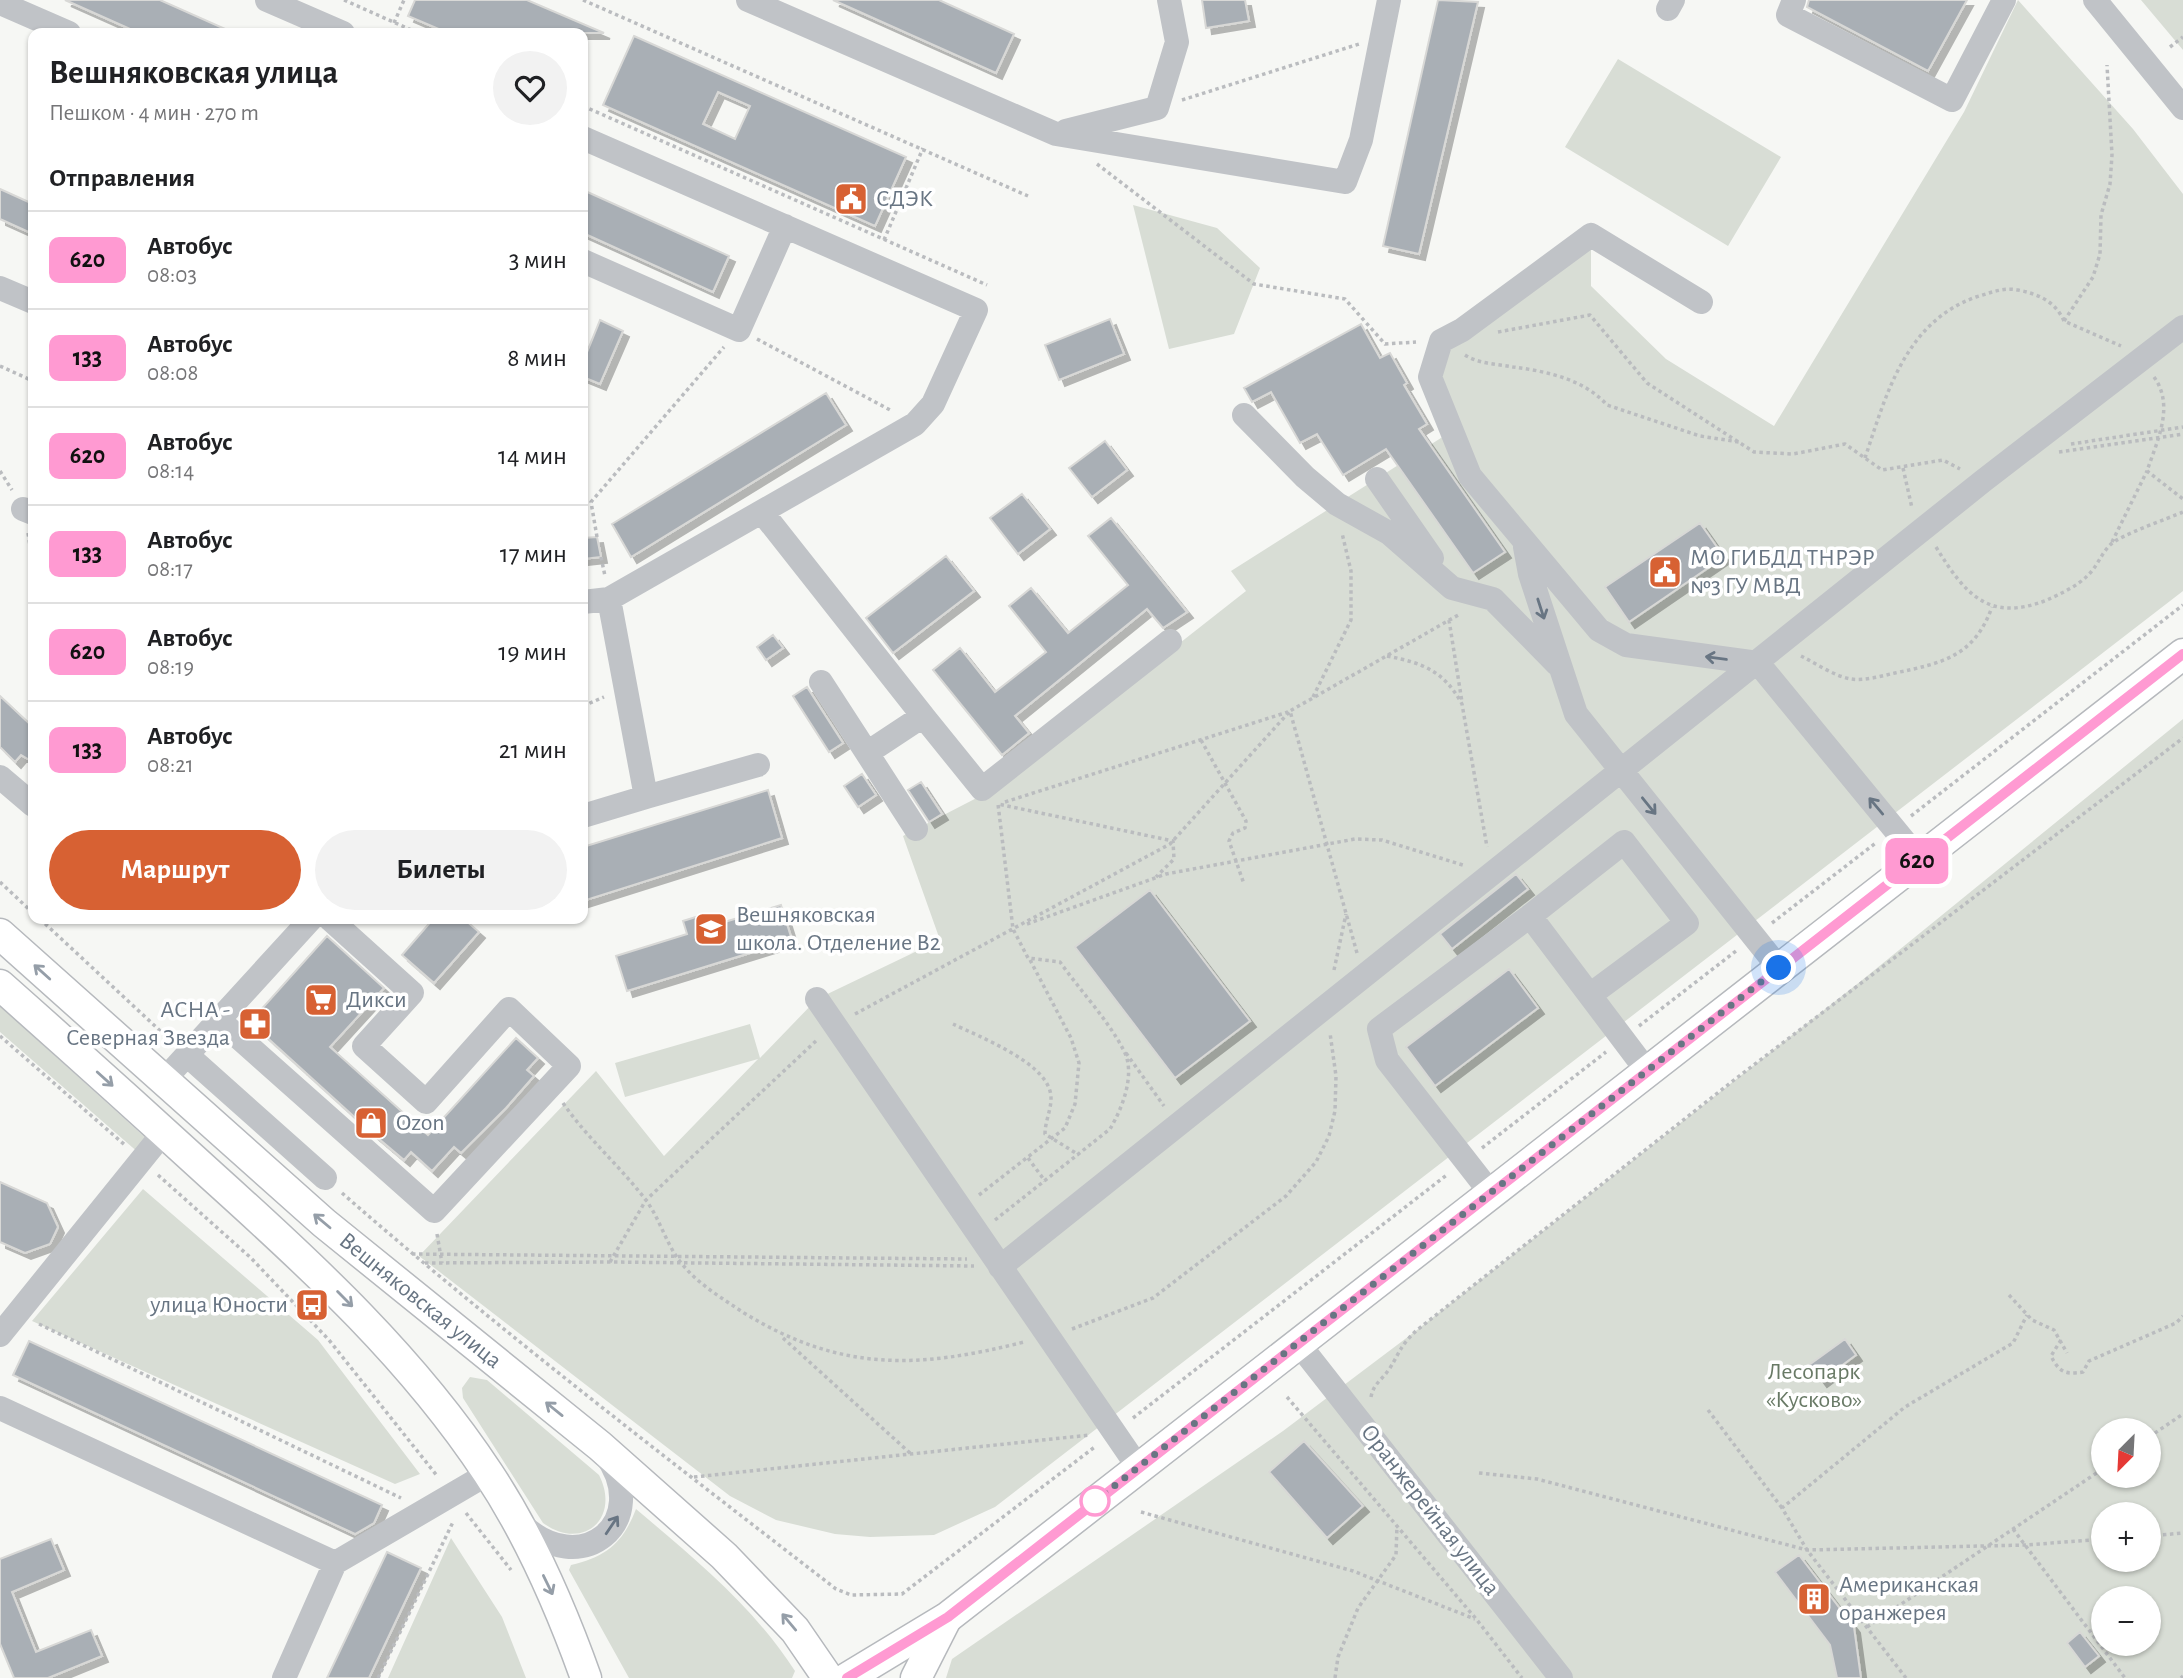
<!DOCTYPE html>
<html lang="ru">
<head>
<meta charset="utf-8">
<style>
  :root { --surface:#fff; --page:#f2f2f2; --text:#202124; --muted:#757577; --line:#e0e0e0; --accent:#d76133 }
  body { margin:0; font-family:"Alegreya Sans",sans-serif; background:var(--page); color:var(--text); height:100vh; display:flex; flex-direction:column; font-size:26px; white-space:nowrap }
  * { box-sizing:border-box; margin:0 }
  p { font-size:23px; color:var(--muted) }
  .icon { flex:none; width:38px; height:38px; fill:none; stroke:currentColor; stroke-width:2; stroke-linecap:round; stroke-linejoin:round }
  .map { position:relative; flex:1; overflow:hidden }
  .panel { position:absolute; left:28px; top:28px; width:560px; height:896px; display:flex; flex-direction:column; background:var(--surface); border-radius:14px; box-shadow:0 2px 5px #0004 }
  .panel>* { flex:none }
  .badge { padding:0 14px; border-radius:10px; font-size:24px; line-height:46px }
  .needle { width:46px; rotate:204deg }
  .fabs { position:absolute; left:2091px; top:1418px; display:grid; gap:14px }
  .fabs a { display:grid; place-items:center; width:70px; height:70px; border-radius:50%; background:var(--surface); box-shadow:0 2px 5px #0004; font-size:35px }
  .you { position:absolute; width:35px; height:35px; margin:-18px; border:5px solid #fff; border-radius:50%; background:#1a73e8; box-shadow:0 0 0 10px #1a73e833 }
  .map>.badge { position:absolute; translate:-50% -50%; box-shadow:0 0 0 4px #fff }
  h2 { padding:0 21px; font-size:26px; line-height:63px }
  .round { display:grid; place-items:center; flex:none; width:74px; height:74px; border-radius:37px; background:var(--page) }
  .overview { display:flex; align-items:center; justify-content:space-between; height:119px; padding:0 21px }
  h1 { font-size:33px; font-weight:700; line-height:52px }
  .cta { display:flex; gap:14px; margin-top:auto; padding:14px 21px }
  .cta a { flex:1; height:80px; border-radius:42px; background:var(--accent); color:#fff; font-size:28px; font-weight:700; line-height:80px; text-align:center }
  .cta a+a { background:var(--page); color:var(--text) }
  ul { padding:0; list-style:none }
  li { display:flex; align-items:center; gap:21px; height:98px; padding:0 21px; border-top:2px solid var(--line) }
  li div { flex:1 }
  li b { display:block; font-size:26px }
  li em { font-style:normal }
  li .badge { min-width:77px; font-weight:700; text-align:center }
  .map>svg:first-child { display:block }
</style>
</head>
<body>
<div class="map">
<svg width="2183" height="1678" viewBox="0 0 2183 1678">
  <defs>
    <filter id="shadow"><feDropShadow dx="6" dy="6" stdDeviation="0" flood-color="#0004"/></filter>
  </defs>
  <rect width="100%" height="100%" fill="#f6f7f4"/>
  <!-- green -->
  <path fill="#d8ddd5" fill-rule="evenodd" d="M2018 0 2133 129 2183 194V591L995 1507 934 1535 870 1537 835 1534 776 1520 730 1496 419 1256 596 1071 664 1156 758 1059 625 1097 615 1063 750 1024 760 1058 817 999 940 940 903 836 994 789 1246 591 1231 571 1452 431 1430 377 1441 341 1591 235V286L1666 359 1774 426 1964 112Z
    M2141 0H2183V50Z
    M1618 59 1781 157 1728 246 1565 147Z
    M1133 205 1217 228 1260 268 1234 334 1169 349Z
    M2183 719V1678H946L952 1659 1283 1431 1417 1330 1861 981ZM2104 1430H2149V1475H2104ZM2104 1514H2149V1559H2104ZM2104 1598H2149V1643H2104Z
    M0 1006 149 1141 140 1154 0 1032Z
    M143 1189 318 1340 420 1474 395 1484 32 1321Z
    M470 1377 487 1380 599 1475C621 1518 583 1552 543 1523L463 1398 462 1388Z
    M636 1509C695 1559 753 1606 795 1671L792 1678H629L569 1570 571 1565C606 1557 623 1543 636 1509Z
    M451 1538 502 1617 526 1678H388Z"/>
  <!-- building -->
  <path fill="#a9afb5" stroke="#d8d8d6" stroke-width="2" fill-rule="evenodd" filter="url(#shadow)" d="M65 0H160L234 33H139Z
    M415 0H527L604 33H448L408 16Z
    M833 0H939L1014 34 996 73Z
    M1202 0H1245L1249 21 1206 28Z
    M1438 0 1478 2 1419 254 1383 246Z
    M1809 0H1967L1928 71 1807 7Z
    M634 36 906 157 875 226 603 105ZM718 92 750 106 735 139 703 124Z
    M0 189 33 204V234L0 219Z
    M583 190 729 256 713 292 583 233Z
    M1110 319 1124 354 1059 380 1045 345Z
    M600 320 623 331 600 384 583 377V362Z
    M1361 324 1380 358 1390 353 1407 383 1404 385 1427 424 1419 429 1505 552 1473 573 1386 449 1343 475 1317 434 1300 443 1271 392 1252 402 1244 388Z
    M826 393 846 425 631 557 612 524Z
    M1105 441 1127 470 1092 497 1069 468Z
    M1022 494 1050 529 1018 554 990 518Z
    M1111 518 1187 612 1163 628 1147 609 1015 716 1029 733 1002 755 933 670 960 648 995 692 1046 652 1009 606 1031 588 1068 633 1128 585 1088 536Z
    M1700 523 1724 557 1629 622 1605 587Z
    M597 537 601 557 583 559V538Z
    M946 556 974 591 893 653 866 618Z
    M773 635 783 648 766 660 757 647Z
    M807 687 843 743 829 752 793 696Z
    M0 696 33 727V762L21 755 15 762 0 747Z
    M862 774 876 795 858 807 844 786Z
    M921 782 942 814 929 822 908 790Z
    M768 790 782 838 583 901V847Z
    M1516 874 1528 889 1452 949 1440 934Z
    M1150 890 1250 1021 1175 1078 1075 947Z
    M781 905 792 940 627 991 616 956 687 934 683 921 699 916H704L708 927Z
    M433 919H464L479 932 434 983 402 955Z
    M327 936 384 988 330 1047 428 1135 516 1038 538 1058 527 1070 534 1076 506 1108 461 1153 454 1147 432 1171 411 1152 404 1160 372 1133 250 1022Z
    M1509 969 1538 1008 1435 1086 1406 1047Z
    M0 1182 47 1203 58 1227 50 1244 25 1253 0 1242Z
    M1845 1339 1856 1355 1821 1381 1809 1365Z
    M29 1341 382 1505 374 1523 355 1534 13 1375Z
    M1304 1441 1363 1506 1327 1538 1269 1472Z
    M51 1539 64 1570 12 1592 36 1652 91 1630 102 1656 48 1678H14L0 1644V1559Z
    M387 1552 421 1568 369 1678H327Z
    M1799 1555 1854 1627 1861 1678H1837L1830 1645 1775 1572Z
    M2080 1632 2099 1656 2085 1667 2067 1643Z"/>
  <g fill="none" stroke-linecap="round" stroke-linejoin="round">
    <defs>
      <g id="major">
        <path id="s1" d="M0 934 324 1223 600 1446 724 1556 795 1630 828 1678"/>
        <path d="M0 985C71 1048 142 1112 212 1176 313 1267 413 1359 488 1473 530 1536 561 1608 586 1678"/>
        <path d="M847 1678 948 1617 2183 654"/>
        <path d="M916 1678 946 1619"/>
      </g>
    </defs>
    <!-- major casing -->
    <use href="#major" stroke="#b6b9bd" stroke-width="33"/>
    <!-- path -->
    <path stroke="#babcbf" stroke-width="3.5" stroke-dasharray="3.5 3.5" stroke-linecap="butt" d="M344 0 418 33
      M583 0 1028 196
      M394 23 404 0
      M2170 47 2183 37
      M1182 100 1359 44
      M583 106 987 285
      M1097 164 1254 284 1345 299 1385 344 1416 342
      M884 240 923 148
      M2064 321 2093 277 2100 254 2101 215 2110 184 2112 155 2107 65
      M1498 332 1590 315 1647 383 1754 452 1793 454 1845 444 1882 470 1943 460 1960 469
      M757 339 892 411
      M1465 355C1479 364 1497 364 1513 367 1545 371 1584 379 1607 405L1700 436 1739 442
      M0 366 33 381
      M2154 377C2175 406 2157 441 2147 471L2183 499
      M2071 444 2183 427
      M2059 452 2183 434
      M1865 458C1886 395 1905 322 1976 297 1990 293 2003 287 2018 290 2038 294 2055 301 2064 321L2121 346
      M1903 468 1912 508
      M0 471 12 490
      M28 533 33 564
      M597 537 591 502 724 347
      M2112 542 2147 471
      M1936 547C1965 594 1988 623 2047 600 2060 594 2078 586 2088 575 2097 567 2101 554 2110 545 2120 535 2167 519 2183 512
      M601 557 605 576
      M1449 620 1462 702
      M1387 656C1423 663 1444 671 1462 704L1487 847
      M1801 656C1817 664 1834 676 1851 679 1865 681 1881 676 1895 673 1942 663 1974 657 1992 607
      M1313 697 1351 620V571L1342 533
      M583 706 604 697
      M1201 740 1246 821 1245 828 1233 833 1229 841 1244 884
      M1005 802 1288 712
      M1911 816 2183 605
      M0 882 33 913
      M40 919 170 1040
      M1772 923 1877 842
      M1027 924 1166 874 1355 839 1382 840 1466 866
      M1357 953 1290 711 1460 614
      M1334 970 1346 914
      M855 1014 1170 844 1290 711
      M953 1024C980 1037 1042 1061 1050 1091 1054 1105 1045 1119 1045 1134L1079 1155
      M1639 1026 1736 951
      M0 1036 126 1146
      M1126 1053 1164 1106
      M563 1103C587 1138 619 1165 645 1199 660 1218 666 1245 682 1264 699 1285 722 1298 744 1313 841 1372 917 1369 1024 1342
      M1482 1148 1606 1052
      M1028 1158 1045 1181
      M158 1175 251 1258 329 1340 438 1477
      M342 1193C501 1332 669 1460 836 1589L851 1595 902 1594 1096 1446
      M979 1195 1065 1128 1075 1104 1079 1063 1071 1038 1029 958
      M995 1220 1110 1129C1122 1109 1136 1074 1124 1051 1109 1021 1079 989 1060 962L1028 958 1013 929 998 804 1173 841 1174 859 1156 877
      M437 1234 442 1263
      M412 1254 967 1259
      M610 1262 646 1200 817 1040
      M425 1263 610 1262 974 1266
      M2009 1295 2032 1320 2054 1330 2067 1353
      M39 1324 401 1498
      M1072 1329 1153 1298 1286 1196 1316 1162 1329 1136 1335 1111 1336 1076 1330 1033
      M783 1338 911 1454
      M2061 1340 2051 1356C2059 1372 2065 1375 2083 1372L2089 1361 2176 1323 2183 1316
      M1287 1397 1477 1620 1522 1678
      M1371 1397C1373 1384 1383 1379 1390 1368 1401 1350 1400 1346 1417 1330L1734 1080 2183 738
      M1708 1410 1782 1508
      M1133 1418 1448 1174
      M2149 1437 2183 1414
      M1479 1473 1537 1479 1807 1550 2026 1545 2104 1539
      M694 1477 1090 1435
      M1141 1512 1353 1571 1475 1619
      M466 1513 511 1570
      M2013 1529 2125 1678
      M2149 1536 2183 1533
      M1867 1627 2104 1468
      M378 1678 453 1522
      M1335 1678 1338 1657 1358 1608 1396 1555 1397 1525
      M1906 1678 1807 1550 1782 1508 1905 1407 2013 1343 2027 1315
      M2181 1678 2183 1676"/>
    <!-- minor -->
    <path stroke="#c0c3c7" stroke-width="24" d="M267 0 343 33
      M748 0 1056 134 1345 182 1361 140 1389 0
      M1794 0 1788 15 1952 100 2004 0
      M2095 0 2183 108
      M0 3 69 33
      M1668 9 1673 0
      M1066 131 1157 108 1177 42 1169 0
      M583 138 976 310 933 404 915 424 609 599 583 602
      M583 261 739 330 785 226
      M0 288 33 302
      M1701 302 1591 235 1462 330 1441 341 1430 377 1470 476 1599 630 1626 645 1758 663 1919 859
      M1244 415 1305 477 1337 504 1389 533 1452 588 1493 599 1557 664
      M1377 479 1432 558
      M23 509 33 513
      M762 512 923 716 867 753 916 829
      M1525 547 1530 574 1576 714 1779 968
      M609 599 646 797 758 765
      M821 682 867 753
      M923 716 982 789 1170 641
      M0 777 33 805
      M583 816 646 797
      M1530 916 1624 842 1687 923 1590 995
      M817 999 1138 1467
      M219 1020 434 1211 569 1066 509 1009 426 1102 364 1046 412 993 330 919
      M187 1055 325 1178
      M163 1081 311 919
      M1490 1192 1387 1060 1379 1029 1530 916 1647 1071
      M1000 1267 1983 481 2183 327
      M0 1335 164 1132
      M1298 1343 1561 1678
      M0 1408 335 1563 284 1678
      M519 1522C581 1583 654 1521 605 1454
      M335 1563 489 1473"/>
    <!-- major -->
    <use href="#major" stroke="#fff" stroke-width="30"/>
  </g>
  <!-- one-way arrows -->
  <defs><path id="oneway-shaft" d="M-6 0H5M1.5-3L5.5 0L1.5 3" fill="none" stroke-width="1.6" stroke-linecap="round" stroke-linejoin="round" transform="scale(1.75)"/></defs>
  <g stroke="#687583">
    <use href="#oneway-shaft" transform="translate(1541 609) rotate(72)"/>
    <use href="#oneway-shaft" transform="translate(1716 658) rotate(-172)"/>
    <use href="#oneway-shaft" transform="translate(1649 806) rotate(51)"/>
    <use href="#oneway-shaft" transform="translate(1876 806) rotate(-130)"/>
    <use href="#oneway-shaft" transform="translate(612 1525) rotate(-56)"/>
  </g>
  <g stroke="#959ea8">
    <use href="#oneway-shaft" transform="translate(42 972) rotate(-138)"/>
    <use href="#oneway-shaft" transform="translate(105 1079) rotate(42)"/>
    <use href="#oneway-shaft" transform="translate(322 1221) rotate(-140)"/>
    <use href="#oneway-shaft" transform="translate(345 1299) rotate(45)"/>
    <use href="#oneway-shaft" transform="translate(554 1409) rotate(-141)"/>
    <use href="#oneway-shaft" transform="translate(548 1585) rotate(64)"/>
    <use href="#oneway-shaft" transform="translate(789 1622) rotate(-130)"/>
  </g>
  <g fill="none" stroke-linecap="round" stroke-linejoin="round">
    <defs>
      <path id="line" d="M847 1678 948 1617 2183 654"/>
    </defs>
    <!-- line casing -->
    <use href="#line" stroke="#fff" stroke-width="16"/>
    <!-- line -->
    <use href="#line" stroke="#ff9ad2" stroke-width="10"/>
    <!-- walk -->
    <path stroke="#687583" stroke-width="7" stroke-dasharray="0 12.6" d="M1095 1501 1779 968"/>
  </g>
  <!-- icons -->
  <defs>
    <symbol id="civic-square" viewBox="-11 -11 22 22"><rect x="-9" y="-9" width="18" height="18" rx="4" fill="#d76133" stroke="#fff"/><path d="M-.6-6.5H3V-4.5H.6V-3L4-1V1h2V6H-6V1h2V-1L-.6-3ZM-1.2 2.5V6h2.4V2.5Z" fill="#fff"/></symbol>
    <symbol id="school-square" viewBox="-11 -11 22 22"><rect x="-9" y="-9" width="18" height="18" rx="4" fill="#d76133" stroke="#fff"/><path d="M0-5L7-2L0 1L-7-2ZM-4 1L0 2.5L4 1V4Q0 6-4 4Z" fill="#fff"/></symbol>
    <symbol id="supermarket-square" viewBox="-11 -11 22 22"><rect x="-9" y="-9" width="18" height="18" rx="4" fill="#d76133" stroke="#fff"/><path d="M-6-5.5h2.5l.6 2H6L4.5 2H-2.5L-4.4-4H-6ZM-1.5 3.2a1.3 1.3 0 1 0 .1 0ZM3 3.2a1.3 1.3 0 1 0 .1 0Z" fill="#fff"/></symbol>
    <symbol id="pharmacy-square" viewBox="-11 -11 22 22"><rect x="-9" y="-9" width="18" height="18" rx="4" fill="#d76133" stroke="#fff"/><path d="M-2-6h4v4h4v4h-4v4h-4v-4h-4v-4h4Z" fill="#fff"/></symbol>
    <symbol id="shop-square" viewBox="-11 -11 22 22"><rect x="-9" y="-9" width="18" height="18" rx="4" fill="#d76133" stroke="#fff"/><path d="M-5-2.5h2.3a2.7 3.5 0 0 1 5.4 0H5L5.5 6h-11ZM-1.5-2.5h3a1.5 2.3 0 0 0-3 0Z" fill="#fff"/></symbol>
    <symbol id="bus-square" viewBox="-11 -11 22 22"><rect x="-9" y="-9" width="18" height="18" rx="4" fill="#d76133" stroke="#fff"/><path d="M-5-6H5V4H4V6H2V4H-2V6H-4V4H-5ZM-3.5-4V0h7V-4ZM-3.5 1.2v1.5H-2V1.2ZM2 1.2v1.5H3.5V1.2Z" fill="#fff"/></symbol>
    <symbol id="building-square" viewBox="-11 -11 22 22"><rect x="-9" y="-9" width="18" height="18" rx="4" fill="#d76133" stroke="#fff"/><path d="M-4-6H4V6H1V3H-1V6H-4ZM-2.5-4.3h1.7v1.8h-1.7ZM.8-4.3h1.7v1.8H.8ZM-2.5-1h1.7V.8h-1.7ZM.8-1h1.7V.8H.8Z" fill="#fff"/></symbol>
  </defs>
  <g fill-rule="evenodd">
    <use href="#civic-square" x="832" y="180" width="38" height="38"/>
    <use href="#civic-square" x="1646" y="553" width="38" height="38"/>
    <use href="#school-square" x="692" y="910" width="38" height="38"/>
    <use href="#supermarket-square" x="302" y="981" width="38" height="38"/>
    <use href="#pharmacy-square" x="236" y="1005" width="38" height="38"/>
    <use href="#shop-square" x="352" y="1104" width="38" height="38"/>
    <use href="#bus-square" x="293" y="1286" width="38" height="38"/>
    <use href="#building-square" x="1795" y="1580" width="38" height="38"/>
  </g>
  <!-- markers -->
  <circle fill="#fff" stroke="#ff9ad2" stroke-width="3.5" cx="1095" cy="1501" r="14"/>
  <g text-anchor="middle" dominant-baseline="central" stroke-width="7" stroke-linejoin="round" paint-order="stroke">
    <!-- poi labels -->
    <g font-size="24" fill="#687583" stroke="#fff" text-anchor="start">
      <text x="876" y="199">СДЭК</text>
      <text x="1690" y="558">МО ГИБДД ТНРЭР<tspan x="1690" dy="28">№3 ГУ МВД</tspan></text>
      <text x="736" y="915">Вешняковская<tspan x="736" dy="28">школа. Отделение В2</tspan></text>
      <text x="346" y="1000">Дикси</text>
      <text x="230" y="1010" text-anchor="end">АСНА -<tspan x="230" dy="28">Северная Звезда</tspan></text>
      <text x="396" y="1123">Ozon</text>
      <text x="288" y="1305" text-anchor="end">улица Юности</text>
      <text x="1839" y="1585">Американская<tspan x="1839" dy="28">оранжерея</tspan></text>
    </g>
    <!-- street labels -->
    <g font-size="24" fill="#687583" stroke="#fff">
      <text stroke="none"><textPath href="#s1" startOffset="558">Вешняковская улица</textPath></text>
      <text transform="translate(1430 1510) rotate(52)">Оранжерейная улица</text>
    </g>
    <!-- park labels -->
    <g font-size="24" fill="#697a66" stroke="#fff">
      <text x="1814" y="1372">Лесопарк<tspan x="1814" dy="28">«Кусково»</tspan></text>
    </g>
  </g>
</svg>
<div class="fabs">
<a><svg class="needle" viewBox="-14 -14 28 28"><path d="M0-13l5 13h-10z" fill="#e53935"/><path d="M0 13l5-13h-10z" fill="#757577"/></svg></a>
<a>+</a>
<a>−</a>
</div>
<div class="you" style="left:1779px;top:968px"></div>
<b class="badge" style="left:1917px;top:861px;background:#ff9ad2;color:#111">620</b>
<section class="panel">
<div class="overview"><div><h1>Вешняковская улица</h1><p>Пешком · 4 мин · 270 m</p></div><a class="round"><svg class="icon" aria-label="heart" viewBox="0 0 24 24"><path d="M12 20l-8-8c-3-5 5-10 8-4 3-6 11-1 8 4z"/></svg></a></div>
<h2>Отправления</h2>
<ul>
<li><span class="badge" style="background:#ff9ad2;color:#111">620</span><div><b>Автобус</b><p>08:03</p></div><em>3 мин</em></li>
<li><span class="badge" style="background:#ff9ad2;color:#111">133</span><div><b>Автобус</b><p>08:08</p></div><em>8 мин</em></li>
<li><span class="badge" style="background:#ff9ad2;color:#111">620</span><div><b>Автобус</b><p>08:14</p></div><em>14 мин</em></li>
<li><span class="badge" style="background:#ff9ad2;color:#111">133</span><div><b>Автобус</b><p>08:17</p></div><em>17 мин</em></li>
<li><span class="badge" style="background:#ff9ad2;color:#111">620</span><div><b>Автобус</b><p>08:19</p></div><em>19 мин</em></li>
<li><span class="badge" style="background:#ff9ad2;color:#111">133</span><div><b>Автобус</b><p>08:21</p></div><em>21 мин</em></li>
</ul>
<div class="cta"><a>Маршрут</a><a>Билеты</a></div>
</section>
</div>
</body>
</html>
